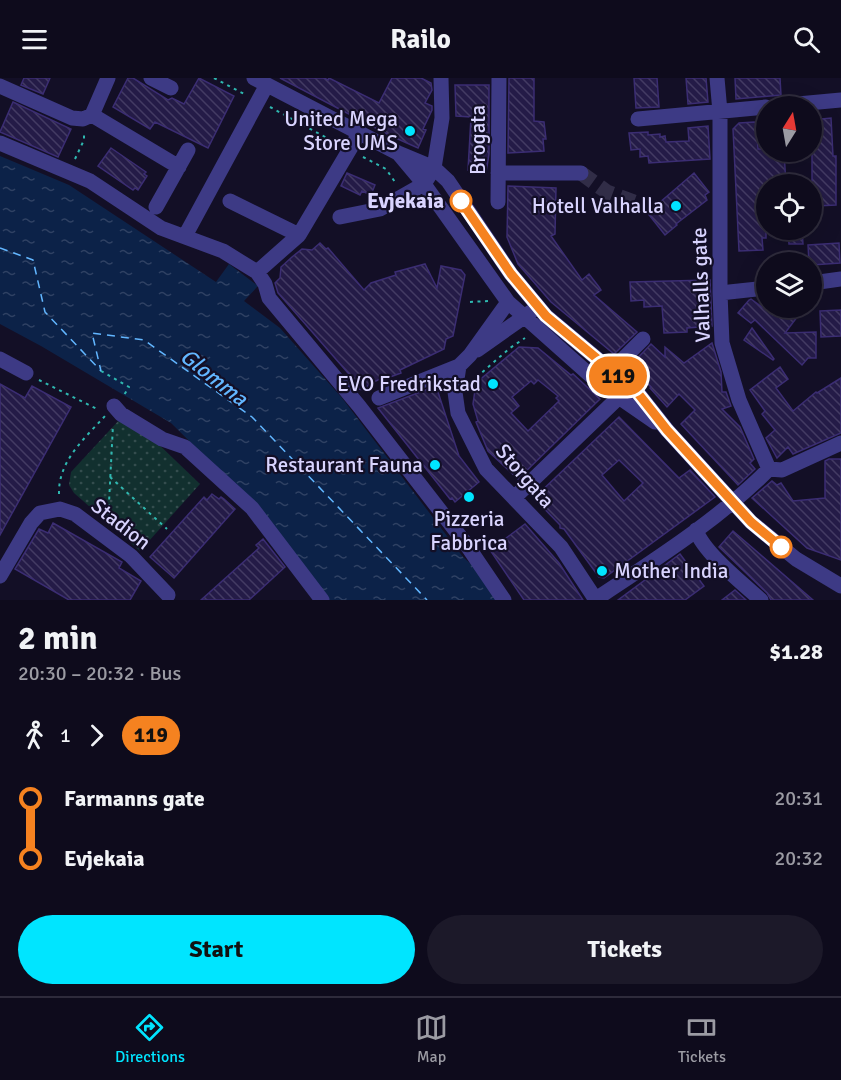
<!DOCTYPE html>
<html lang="en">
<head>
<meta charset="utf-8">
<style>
  :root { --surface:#0e0b1c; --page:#1c1929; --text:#f1f3f6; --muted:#9b9ba3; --line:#2e2b3b; --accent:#00e5ff }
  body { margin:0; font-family:Signika,sans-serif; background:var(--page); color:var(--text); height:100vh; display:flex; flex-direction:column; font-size:22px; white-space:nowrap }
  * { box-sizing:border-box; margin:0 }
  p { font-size:20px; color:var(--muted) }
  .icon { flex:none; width:33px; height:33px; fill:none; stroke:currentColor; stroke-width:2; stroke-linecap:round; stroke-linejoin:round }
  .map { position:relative; height:522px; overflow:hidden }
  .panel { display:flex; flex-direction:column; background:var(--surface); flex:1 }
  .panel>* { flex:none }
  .badge { padding:0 12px; border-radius:20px; font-size:21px; line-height:39px }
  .needle { width:39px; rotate:11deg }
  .buttons { position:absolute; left:756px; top:18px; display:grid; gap:12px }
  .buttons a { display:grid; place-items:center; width:66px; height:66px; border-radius:50%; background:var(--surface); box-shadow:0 6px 24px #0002,0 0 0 2px var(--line); font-size:30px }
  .map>.badge { position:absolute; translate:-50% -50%; box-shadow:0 0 0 3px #fff }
  .legs { display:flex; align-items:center; gap:9px; height:66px; padding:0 18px; font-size:20px }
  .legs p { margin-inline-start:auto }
  .head { display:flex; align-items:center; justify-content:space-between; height:102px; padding:0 18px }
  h1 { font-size:33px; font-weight:700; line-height:45px }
  .action { display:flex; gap:12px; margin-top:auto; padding:12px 18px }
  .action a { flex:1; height:69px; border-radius:36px; background:var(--accent); color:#111; font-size:24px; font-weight:700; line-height:69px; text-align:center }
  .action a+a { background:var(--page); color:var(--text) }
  ul { padding:0 18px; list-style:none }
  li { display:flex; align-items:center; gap:21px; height:60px; font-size:22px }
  li i { display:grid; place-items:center; width:9px; height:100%; margin:0 8px; background:currentColor }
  li i::after { content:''; width:15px; height:15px; margin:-8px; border:4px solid; border-radius:50%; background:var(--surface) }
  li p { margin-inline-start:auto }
  li:first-child i { background:linear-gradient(#0000 50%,currentColor 0) }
  li:last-child i { background:linear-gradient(currentColor 50%,#0000 0) }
  header { display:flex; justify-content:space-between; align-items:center; height:78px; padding:0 18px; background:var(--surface); font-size:27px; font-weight:700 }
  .dock { display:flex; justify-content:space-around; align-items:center; height:84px; border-top:2px solid var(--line); background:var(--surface); font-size:16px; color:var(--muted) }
  .dock a { display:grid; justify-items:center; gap:3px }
  .dock .active { color:var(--accent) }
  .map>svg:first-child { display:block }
</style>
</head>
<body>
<header><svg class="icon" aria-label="menu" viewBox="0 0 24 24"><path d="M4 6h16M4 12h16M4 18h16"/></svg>Railo<svg class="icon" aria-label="search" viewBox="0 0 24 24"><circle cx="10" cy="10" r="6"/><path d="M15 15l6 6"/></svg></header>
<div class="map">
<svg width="841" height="522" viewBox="0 0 841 522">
  <defs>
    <pattern id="grass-dots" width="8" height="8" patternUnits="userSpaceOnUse" patternTransform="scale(1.5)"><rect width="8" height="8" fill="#12302f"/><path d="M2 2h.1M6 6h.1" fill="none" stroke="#344d4e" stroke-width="1.8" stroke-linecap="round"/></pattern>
    <pattern id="water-ripples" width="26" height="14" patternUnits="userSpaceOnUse" patternTransform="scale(1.5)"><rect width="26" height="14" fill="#0c2248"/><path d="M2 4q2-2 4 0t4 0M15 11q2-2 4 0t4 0" fill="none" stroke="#2f4163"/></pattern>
    <pattern id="building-back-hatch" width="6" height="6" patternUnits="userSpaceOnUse" patternTransform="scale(1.5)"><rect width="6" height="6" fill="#241b47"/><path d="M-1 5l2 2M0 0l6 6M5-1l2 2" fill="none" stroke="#433b63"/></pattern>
  </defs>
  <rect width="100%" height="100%" fill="#130f26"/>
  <!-- grass -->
  <path fill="url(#grass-dots)" d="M121 340 150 358 200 406 140 473 74 415 69 407 71 394Z"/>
  <!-- water -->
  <path fill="url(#water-ripples)" d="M0 78 69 107 216 204 229 186 258 208 244 223 280 250 342 320 463 479 473 488 496 522H329L264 437 171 345 41 268 0 246Z"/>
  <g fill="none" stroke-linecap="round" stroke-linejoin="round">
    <!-- ferry -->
    <path stroke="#62b6ff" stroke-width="1.5" stroke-dasharray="8 6" stroke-linecap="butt" d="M0 170 33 182 45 234 101 293 92 255 144 262 252 339 427 522"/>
  </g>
  <!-- building -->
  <path fill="url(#building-back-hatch)" stroke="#3b2d73" stroke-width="1.5" fill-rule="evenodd" d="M24 0H50L43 16 21 7Z
    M128 0H133L168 22 172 20 184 26 199 0 234 18 208 70 155 44 150 51 113 29Z
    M280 0H324L328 2 329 0 379 25 392 0H421L431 5 432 12 425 25 432 28V32L423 51 426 52 418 70 391 58Z
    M509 0H534V43L544 44 546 61H543L544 73 508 75Z
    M634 0H657L659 29 636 30Z
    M686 0H706L708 24 688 26Z
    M735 0H780L781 17 736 21Z
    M455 7H489V76L486 95 468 92 471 39 456 38Z
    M13 24 71 51 58 79 0 54Z
    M831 40 833 78H836V127L816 128 815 108H812V42Z
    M754 44 756 45 758 71H766V74H784L786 106H766V160H762L763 172 739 173 733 51 739 45Z
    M708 48 710 81 649 85 648 78 640 79V71L631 72 629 55 648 54V57L660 56V59L665 58 666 64 689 63 688 50Z
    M111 70 146 94 144 96 147 98 138 112 135 110 133 112 98 88Z
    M347 95 375 107 371 117 362 113 360 117 341 108Z
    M694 95 709 114 705 117 707 122 676 146 677 147 665 157 646 133 657 123 659 125Z
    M508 108 556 110 555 156 551 158 582 202 589 196 599 209 601 212 594 217 637 254 614 276 551 224 518 186 507 159Z
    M788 152H802L803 166H789Z
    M320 165 326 171 328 170 364 212 371 205 396 197 395 194 425 186 437 210 441 188 461 192 465 197 453 258 446 261 444 271 400 292 401 295 390 299 389 297 369 306 364 312 358 311 355 303 278 215 275 205 280 200 281 189 292 179 302 171 312 172Z
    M839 165 840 185 812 187V184H809L808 167Z
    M710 202 712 248 687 250V254L664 255 662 228 644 229V222L631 223 630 204Z
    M751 221 773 237 779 230H804L785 255 816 254V280H808L802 287 755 242 751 245 738 235 749 222Z
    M841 232V258L821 259 820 233Z
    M752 250 774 281 773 282 744 262Z
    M712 265 721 294 722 314H726L731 328 722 331 740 349 754 381 750 385 755 391 738 407 681 346 695 332 679 316 667 329 650 310 651 309 629 289 651 266 665 279V269L684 285Z
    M519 269 538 270 571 297 573 296 600 321 518 401 488 373 476 344 478 343 473 326 476 305ZM538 302 558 318 556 320 559 323 528 353 511 335 519 328 512 319 531 303 534 306Z
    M780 289 788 301 776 310 793 333 816 314 817 315 841 300V355L793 376 788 369 777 380 766 360 775 352 762 336 765 333 750 312Z
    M0 306 25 320 32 308 71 329 0 457Z
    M436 308 459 378 479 404 455 424 452 420 450 421 378 330Z
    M619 339 679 400 690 392 715 419 604 500 599 499 564 451 560 450V447L534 420ZM619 382 643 405 624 423 602 397Z
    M829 381H841V482L807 470 752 420 772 403 777 407 781 405 793 423 825 420V383Z
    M212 416 219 421 221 419 224 421 235 431 174 500 150 479 204 419 207 422Z
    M53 445 122 484 119 490 141 503 130 522H69L15 491 39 451 48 455Z
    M525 446 559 485 583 522H524L490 472Z
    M733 453 813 522H771L767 515 719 469Z
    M263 461 285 489 249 522H201L259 470 256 467Z
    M680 476 704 508 685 522H618Z
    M735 512 746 522H722Z"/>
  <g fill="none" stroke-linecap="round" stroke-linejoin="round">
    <!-- minor-tunnel -->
    <path stroke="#312d47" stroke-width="15" stroke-dasharray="15 8" stroke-linecap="butt" d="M581 95 607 114 642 127"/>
    <!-- path -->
    <path stroke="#2fb8b0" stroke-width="2" stroke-dasharray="3 4.5" stroke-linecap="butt" d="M214 0 246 17
      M270 29 336 65
      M363 79 386 91 395 104
      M75 81 84 62V55
      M470 224 489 223
      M101 293 129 309 124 317
      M39 302 99 332
      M471 304 510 270 525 260
      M110 399 167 451
      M59 416C58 383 85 360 105 338
      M108 444 113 347"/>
    <!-- minor -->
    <path stroke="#3d3a85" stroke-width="15" d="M151 0 171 10
      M254 0 398 75 424 106 508 224 600 306 655 344
      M717 0 720 34V215L722 265 739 322 769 391
      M0 8 72 40 83 41 92 37 108 0
      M776 28 841 22
      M92 37 179 89
      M638 41 766 29
      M0 65 90 103 161 150 223 173 257 194 265 206 269 220 359 328 466 466 504 522
      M398 75 434 90 448 103 511 196 546 238 637 314 667 352 751 444 796 481 841 508
      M498 95H581
      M230 123 299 157 360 54
      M498 124 499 0
      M156 129 188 72
      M340 139 380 131 424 106 434 90 442 40 441 0
      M185 158 263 14
      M257 194 299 157
      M812 205 841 201
      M720 215 766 210
      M477 272 531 234
      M0 281 26 295
      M459 288 455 314 458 335 486 391 561 469 596 522
      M605 299 643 261
      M379 320 459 288 470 277 508 224
      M114 328 121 336 162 361 185 369 252 430 322 522
      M769 391 782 392 841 365
      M514 420 618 320
      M696 452C703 474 743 506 761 522
      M0 498 31 445 40 435 60 431 75 436 131 478 168 517
      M596 521C656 481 718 442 769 391"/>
  </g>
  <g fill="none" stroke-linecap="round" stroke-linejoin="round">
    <defs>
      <path id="line-1" d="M461 123 511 196 546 238 637 314 667 352 751 444 781 469"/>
    </defs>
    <!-- line-1 casing -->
    <use href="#line-1" stroke="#fff" stroke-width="14"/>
    <!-- line-1 -->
    <use href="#line-1" stroke="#f58220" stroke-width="9"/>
  </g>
  <!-- markers -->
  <g fill="#00e5ff" stroke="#130f26" stroke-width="2">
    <circle cx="410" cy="53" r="6"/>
    <circle cx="676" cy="128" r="6"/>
    <circle cx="493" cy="306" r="6"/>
    <circle cx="435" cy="387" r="6"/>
    <circle cx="469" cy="419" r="6"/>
    <circle cx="602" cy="493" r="6"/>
  </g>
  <g fill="#fff" stroke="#f58220" stroke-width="3">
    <circle cx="461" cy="123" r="10"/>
    <circle cx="781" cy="469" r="10"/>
  </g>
  <g text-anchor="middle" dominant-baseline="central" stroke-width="4.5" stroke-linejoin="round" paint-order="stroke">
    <!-- poi labels -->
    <g font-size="21" fill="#d9d4ff" stroke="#130f26" text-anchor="end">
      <text x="398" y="41">United Mega<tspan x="398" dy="24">Store UMS</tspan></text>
      <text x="664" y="128">Hotell Valhalla</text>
      <text x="481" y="306">EVO Fredrikstad</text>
      <text x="423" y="387">Restaurant Fauna</text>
      <text x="469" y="441" text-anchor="middle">Pizzeria<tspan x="469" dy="24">Fabbrica</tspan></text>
      <text x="614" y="493" text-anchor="start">Mother India</text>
    </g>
    <!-- street labels -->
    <g font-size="21" fill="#d9d4ff" stroke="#130f26">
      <text transform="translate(478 62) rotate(-90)">Brogata</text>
      <text transform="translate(701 207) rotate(-92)">Valhalls gate</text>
      <text transform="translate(525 398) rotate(49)">Storgata</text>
      <text transform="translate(121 446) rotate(38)">Stadion</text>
    </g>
    <!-- stop labels -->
    <g font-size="21" font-weight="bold" fill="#d9d4ff" stroke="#130f26" text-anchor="end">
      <text x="444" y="123">Evjekaia</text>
    </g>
    <!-- water labels -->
    <g font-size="22" font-style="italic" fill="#62b6ff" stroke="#130f26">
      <text transform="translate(214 299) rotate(38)">Glomma</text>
    </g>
  </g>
</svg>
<div class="buttons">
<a><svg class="needle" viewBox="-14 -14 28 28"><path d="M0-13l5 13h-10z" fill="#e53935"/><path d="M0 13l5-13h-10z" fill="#9b9ba3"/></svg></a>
<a><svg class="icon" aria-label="locate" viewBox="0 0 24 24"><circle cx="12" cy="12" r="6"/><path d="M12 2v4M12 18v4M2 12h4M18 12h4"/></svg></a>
<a><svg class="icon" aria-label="layers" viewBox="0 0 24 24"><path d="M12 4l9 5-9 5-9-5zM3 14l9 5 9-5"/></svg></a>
</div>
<b class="badge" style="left:618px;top:298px;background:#f58220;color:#111">119</b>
</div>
<section class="panel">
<div class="head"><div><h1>2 min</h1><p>20:30 – 20:32 · Bus</p></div><b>$1.28</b></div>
<div class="legs"><svg class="icon" aria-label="walk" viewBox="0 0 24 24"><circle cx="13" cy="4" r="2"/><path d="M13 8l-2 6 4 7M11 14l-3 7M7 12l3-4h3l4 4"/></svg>1<svg class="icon" aria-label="forward" viewBox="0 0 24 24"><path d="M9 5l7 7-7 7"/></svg><b class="badge" style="background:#f58220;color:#111">119</b></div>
<ul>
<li><i style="color:#f58220"></i><b>Farmanns gate</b><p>20:31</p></li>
<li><i style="color:#f58220"></i><b>Evjekaia</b><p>20:32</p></li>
</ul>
<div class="action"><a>Start</a><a>Tickets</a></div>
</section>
<nav class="dock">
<a class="active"><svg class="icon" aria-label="directions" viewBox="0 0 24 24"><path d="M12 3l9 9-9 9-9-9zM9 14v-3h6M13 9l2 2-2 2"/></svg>Directions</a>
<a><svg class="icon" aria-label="map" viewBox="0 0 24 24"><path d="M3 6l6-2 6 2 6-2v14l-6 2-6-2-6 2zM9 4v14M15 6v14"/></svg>Map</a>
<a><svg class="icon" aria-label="tickets" viewBox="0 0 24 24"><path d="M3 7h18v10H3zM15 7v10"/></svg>Tickets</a>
</nav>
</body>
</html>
